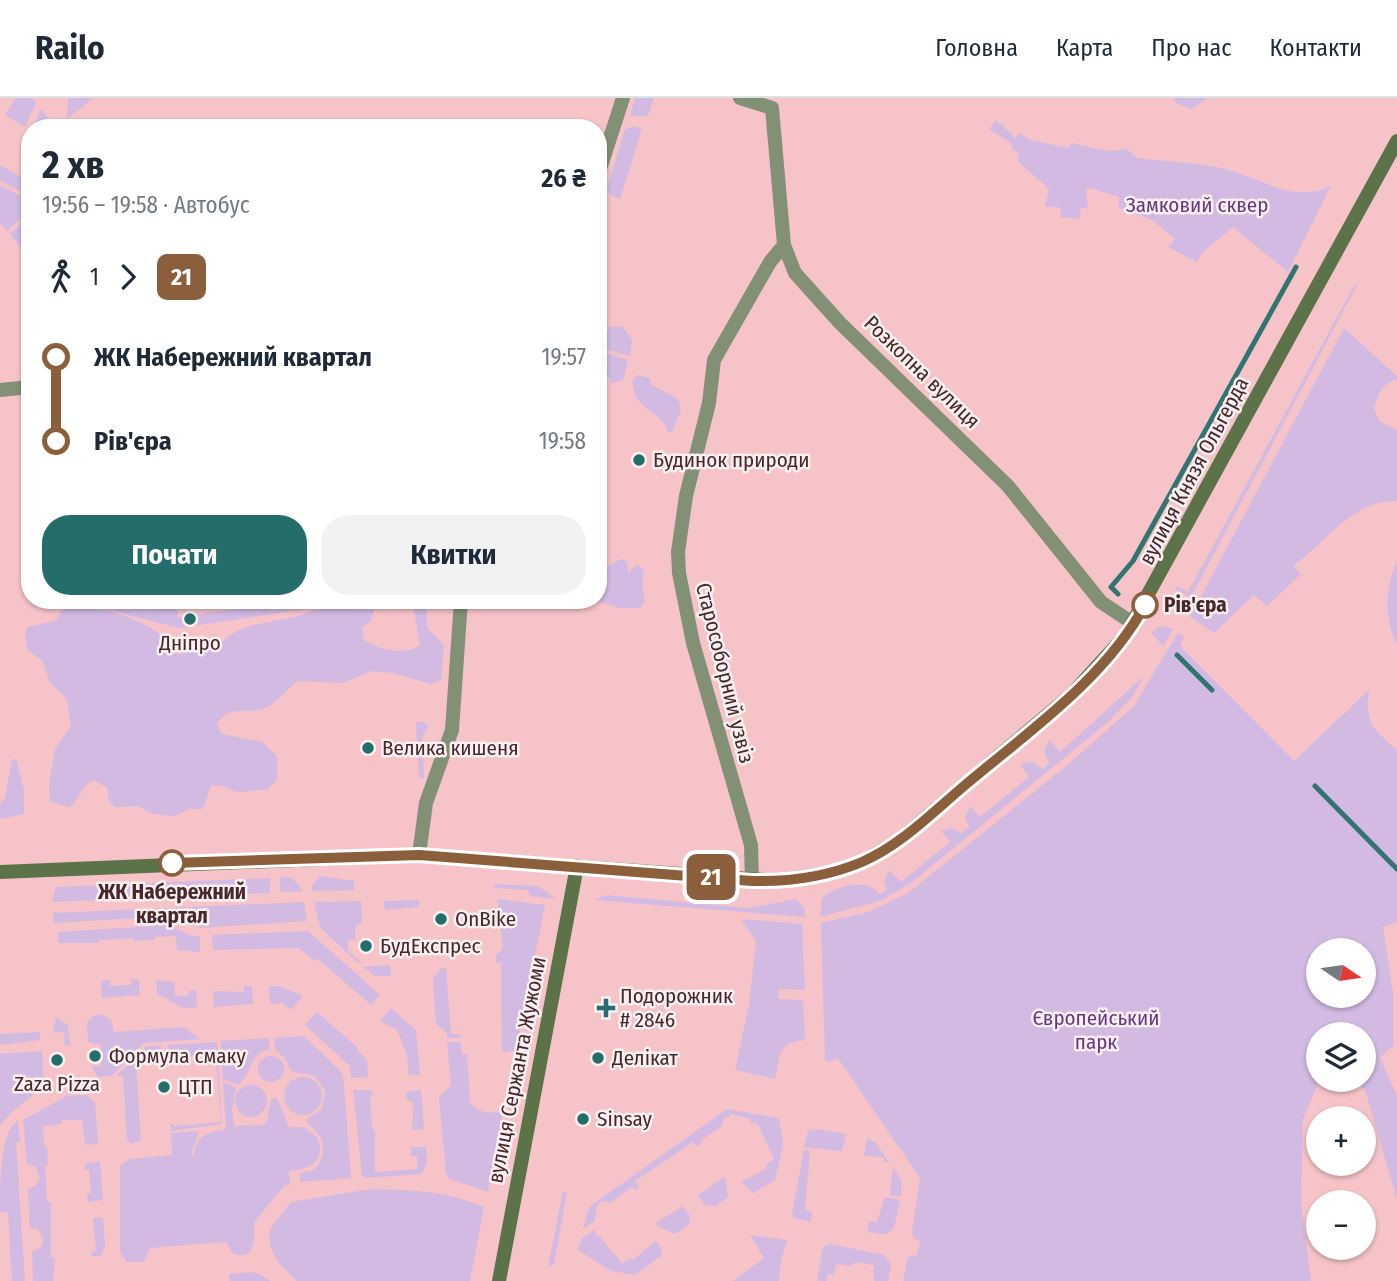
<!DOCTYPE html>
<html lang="uk">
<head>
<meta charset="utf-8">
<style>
  :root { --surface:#fff; --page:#f2f2f3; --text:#1f2937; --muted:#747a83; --line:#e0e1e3; --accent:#236e6b }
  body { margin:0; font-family:"Fira Sans Condensed",sans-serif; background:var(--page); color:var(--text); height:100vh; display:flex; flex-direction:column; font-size:26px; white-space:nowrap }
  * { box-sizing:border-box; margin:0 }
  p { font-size:23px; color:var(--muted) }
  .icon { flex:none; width:38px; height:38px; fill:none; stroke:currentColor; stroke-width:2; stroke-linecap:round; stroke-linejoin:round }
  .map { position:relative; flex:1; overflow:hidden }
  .drawer { position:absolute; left:21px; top:21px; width:586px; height:490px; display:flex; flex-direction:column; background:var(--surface); border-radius:28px; box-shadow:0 2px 5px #0004 }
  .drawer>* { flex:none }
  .badge { padding:0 14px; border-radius:10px; font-size:24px; line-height:46px }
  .needle { width:46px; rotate:103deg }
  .buttons { position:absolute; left:1306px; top:840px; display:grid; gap:14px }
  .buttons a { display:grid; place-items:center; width:70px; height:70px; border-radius:50%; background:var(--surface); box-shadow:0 2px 5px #0004; font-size:35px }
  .map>.badge { position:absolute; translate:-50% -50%; box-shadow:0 0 0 4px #fff }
  .legs { display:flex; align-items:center; gap:10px; height:77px; padding:0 21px; font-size:23px }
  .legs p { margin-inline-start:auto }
  .head { display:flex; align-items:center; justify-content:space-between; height:119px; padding:0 21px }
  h1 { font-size:38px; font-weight:700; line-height:52px }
  .cta { display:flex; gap:14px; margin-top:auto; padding:14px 21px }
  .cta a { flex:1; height:80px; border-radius:28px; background:var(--accent); color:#fff; font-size:28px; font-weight:700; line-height:80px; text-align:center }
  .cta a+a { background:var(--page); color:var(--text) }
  ul { padding:0 21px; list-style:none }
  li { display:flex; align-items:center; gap:24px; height:84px; font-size:26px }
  li i { display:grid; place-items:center; width:10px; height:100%; margin:0 9px; background:currentColor }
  li i::after { content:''; width:18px; height:18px; margin:-9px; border:5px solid; border-radius:50%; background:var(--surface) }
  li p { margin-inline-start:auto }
  li:first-child i { background:linear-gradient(#0000 50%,currentColor 0) }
  li:last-child i { background:linear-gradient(currentColor 50%,#0000 0) }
  header { display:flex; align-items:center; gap:42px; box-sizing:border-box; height:98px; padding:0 35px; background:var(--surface); border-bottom:2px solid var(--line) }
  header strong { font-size:33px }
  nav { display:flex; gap:38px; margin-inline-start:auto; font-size:24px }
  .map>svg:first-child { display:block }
</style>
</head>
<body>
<header>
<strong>Railo</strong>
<nav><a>Головна</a><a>Карта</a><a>Про нас</a><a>Контакти</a></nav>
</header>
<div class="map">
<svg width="1397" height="1183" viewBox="0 0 1397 1183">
  <rect width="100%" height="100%" fill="#f6c3c8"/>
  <!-- green -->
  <path fill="#d2bae3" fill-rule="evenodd" d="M16 0H32L36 5 25 29 5 17Z
    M68 0H93L67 21Z
    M635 0H654L648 18H630Z
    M1174 0H1208L1191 11 1176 5Z
    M41 11 54 30H33Z
    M996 22 1016 40 1020 35 1030 42 1068 50 1071 45 1108 53 1127 51 1137 60C1166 64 1200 64 1228 72 1264 81 1293 106 1331 88L1288 174 1233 129 1202 155 1197 164 1168 149 1175 141 1152 122 1119 110V99L1090 90 1086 92 1088 110H1081L1079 121 1060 119 1061 110 1045 108 1049 92C1040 79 1026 74 1017 61L1019 55 1013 52 1011 45 989 31Z
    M635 28 642 31 620 101 610 97 607 90 625 31Z
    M0 67 30 84V99L0 82Z
    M0 87 30 103V112L7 133 0 125Z
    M24 123C24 134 30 141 30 153L22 150 10 136Z
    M1355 186 1357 187 1191 499 1175 491 1176 488 1188 494Z
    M622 228 632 242 630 258 605 251 602 244 609 229Z
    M1344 230 1397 278V282C1382 284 1377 298 1374 311L1379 323 1397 332V403C1352 402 1327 444 1293 468L1301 476 1267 508 1254 497 1214 535 1190 519Z
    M608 256 628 262 623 282 611 285 610 279 606 280 602 261Z
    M637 277 649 280 652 287 678 301 681 312 672 334 667 333C662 311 634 315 632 283Z
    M622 461 627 464 628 475 637 467 644 472 642 488 645 503 640 510H620L594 502H598L599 465 607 468Z
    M1397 463V547C1384 520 1385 490 1397 463Z
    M90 502H128L129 508 176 502 178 519 299 502H322L312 510 179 530 120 515Z
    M201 502H263L202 510Z
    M328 502H369L374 512 371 523 362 530 364 542C377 552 407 558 420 547L412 502H425L428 531 444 547 441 582 431 586 393 575 372 573 342 585 299 583C286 590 278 606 263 611 246 616 228 607 217 626L222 636 263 644 277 658V682L267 692C256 691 246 695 239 694 228 693 223 685 211 688L203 711H189L175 718 153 716 138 708 115 709 109 703 107 690 94 682C81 687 81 701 69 709L50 704 49 687 55 651 71 628 67 601 50 584 43 564 28 552 25 537 27 529 55 523 67 506C85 501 144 523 158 535 164 540 165 548 169 554L179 557 197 549 218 548C247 514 299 531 328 502Z
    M1161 528 1173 531 1163 548 1151 535Z
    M1178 535 1184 538 1180 548 1294 663 1369 592C1365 626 1372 630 1397 652V824L1383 829 1393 895V948L1380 959 1397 998V1102L1366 995 1357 982H1363V936H1318V982H1328L1318 985 1303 1022 1301 1105 1311 1183H903L908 1159 917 1157 920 1143 913 1140 912 1134 920 1080 838 960 829 964 825 962 821 825 869 814 908 795 1065 669 1133 609ZM1363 852V898H1318V852Z
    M1154 560 1132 599 1108 624 911 785 880 803 820 819 822 800C837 788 867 779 879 796L887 792 884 784 889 772 901 784 950 744 941 733 952 730 962 735 969 729 965 719 970 708 980 719 1029 679 1020 666 1033 664 1043 671 1049 665 1044 653 1049 642 1060 654 1144 578Z
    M416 624H424L428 629 422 639 424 680H419Z
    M16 661 24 692V716L0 721V706L5 700 12 662Z
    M320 778 354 783V792L312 793V787Z
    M280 779 292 780 303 793 280 794Z
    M270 780V795L52 804 56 789Z
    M494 786 538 788 556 801 530 798 528 792 495 790Z
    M606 797 748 810 796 801 804 810 805 819 594 802Z
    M497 801 545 807 516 953 502 954 501 865H496V857L503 850Z
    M419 802V809L385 812 384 803Z
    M361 803 362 826 356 827 355 842H348V853L362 865H358L320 829 314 804Z
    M304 804 307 823 200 830 176 818 53 825V815Z
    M741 821 802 826 805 892 779 891 778 901 803 902 805 942C777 945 781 956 775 981L735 972 749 907 756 843Z
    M169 827 192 838H200V854L177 852 176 838 155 839V842L133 843V840L99 842V845H58V834Z
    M308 833 380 897 371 907 318 861 314 863 299 850 213 852 212 837Z
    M390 867 391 878H375L363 869Z
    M441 870H446L451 936H460V940H447V935L436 926 433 881Z
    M131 881H139L140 897 102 900 101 883 110 882V888L131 887Z
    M156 882 174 884 175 898 189 897V893L196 892 197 909 183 910 157 896Z
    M244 888H252L253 906 214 909 213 893 244 894Z
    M279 888 303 898 291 912 282 905 270 906 269 889Z
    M391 910 416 932 420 977H409L407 957 397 932 380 923Z
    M317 914 358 950 357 952 367 962 368 979 351 980 350 968 305 927Z
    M101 916 111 922 114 934 184 929 200 941 144 945 112 978 98 979 91 968H101V947L88 944 87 924 92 919Z
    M56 919 68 927 70 947 65 948 64 934 53 935Z
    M40 934V942L0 947V936Z
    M304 938 343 976 351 1080 300 1084V1075L314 1072C328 1058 325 1036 308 1027L307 1021 322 1011 325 993 315 978 291 973 285 960 275 952 274 940Z
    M269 940 270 951C249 955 252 976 238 987L223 981 221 943Z
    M217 944 222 1026 171 1033V1025L175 1028 221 1024 216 960H211L210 954 182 960 181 951 168 952V947Z
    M447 944H460L462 956H467L470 1004C479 1016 489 1015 503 1014L488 1094 450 1081 446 1075 439 999 451 987Z
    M161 947V953H154V962H140L136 966 141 1042 131 1046 127 1043 123 978H116L147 948Z
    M42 953 44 988 14 1012 0 1027V956Z
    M258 971a13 13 0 1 1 26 0a13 13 0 1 1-26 0Z
    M284 998a19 19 0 1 1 38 0a19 19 0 1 1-38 0Z
    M223 984 236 989 232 1011 234 1028 262 1027 267 1024 271 1001 277 1000 289 1029H303L317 1039C327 1063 310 1071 289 1073L290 1087H285L254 1124C255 1141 255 1164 232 1155L226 1144 150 1150 143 1164H127L120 1154V1067L130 1061 172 1057 171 1035 199 1033 191 1057H194C196 1035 211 1035 226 1031Z
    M235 1003a16 16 0 1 1 32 0a16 16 0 1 1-32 0Z
    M353 992H372L373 997 370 998 372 1030 375 1033V1074L417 1071V1058H411V1049H426L427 1065 422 1076 366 1080 362 1078Z
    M421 992 424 1031 412 1032 413 1003H407L406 994Z
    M87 997 95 1005 98 1046 85 1047 82 1022H62V1026L43 1028 44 1048 47 1049 48 1067 45 1068 47 1104H51V1159L55 1160 53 1183H33L32 1154 41 1149 43 1142 38 1131 30 1130 28 1091 35 1088 40 1080 35 1068 27 1066 23 1022 67 998Z
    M727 1011 779 1020 783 1046 775 1082 753 1095 741 1084 767 1070 766 1067 774 1061 758 1026 750 1024 751 1021 730 1016 729 1020 724 1019 722 1028 700 1043 702 1045 697 1049 693 1044 635 1083 639 1089 635 1092 632 1089 610 1105 602 1103 597 1108 594 1123 583 1131 589 1109Z
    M18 1023 20 1044 16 1045 25 1183H12L8 1115 0 1114C0 1091 0 1030 18 1023Z
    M816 1031 846 1036 842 1053 804 1049 808 1033Z
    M867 1040 875 1044 890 1065 884 1064V1060L864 1057Z
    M804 1052 810 1053 805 1112 812 1114 811 1124 794 1120 792 1116Z
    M100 1063 103 1102 88 1104 87 1096 91 1095 89 1072H85V1066Z
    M893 1070 902 1083 901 1099 890 1097Z
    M725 1079 728 1099 716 1108 705 1107 698 1097Z
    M371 1091C412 1092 446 1093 484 1109L470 1183H297C280 1166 267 1156 270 1131L291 1104Z
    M563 1094 567 1095 554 1166 548 1169Z
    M885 1099 900 1102 894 1131 886 1136 867 1134 869 1123 877 1124Z
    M683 1108 690 1118 689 1127 675 1136 657 1128 656 1125Z
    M93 1120H103L105 1148 101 1158H92L91 1154 96 1153Z
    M596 1131 595 1137 600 1139 622 1165 631 1160 633 1162 656 1143 662 1152 661 1158 635 1177 611 1173 578 1152 581 1141Z
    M750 1137 787 1142 781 1162 779 1183H733L764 1160Z
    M830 1146 884 1157 891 1167 888 1183H874L873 1167 856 1164 850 1168 836 1166 834 1177 828 1176 827 1183H817L823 1149Z
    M255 1174 271 1183H230L229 1176Z"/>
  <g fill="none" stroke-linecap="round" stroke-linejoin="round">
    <!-- stream -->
    <path stroke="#327472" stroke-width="5" d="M1118 496 1111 489 1133 463 1296 169
      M1177 557 1212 592
      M1315 688 1397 771"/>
    <!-- minor -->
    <path stroke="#829175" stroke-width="14" d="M740 0 772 10 784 147 795 175 840 225 1008 388 1101 504 1134 526
      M598 77 623 0
      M0 292 30 289
      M419 757 426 705 452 632 461 502
      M752 783 751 747 693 545 679 475 678 454 686 398 709 305 714 262 770 164 784 147"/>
    <!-- secondary -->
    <path stroke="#5c7248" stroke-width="14" d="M0 774 419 757 778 783 835 774 862 764 898 743 1072 596 1125 538 1397 43
      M499 1183 577 768"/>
  </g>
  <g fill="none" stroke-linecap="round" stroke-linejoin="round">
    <defs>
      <path id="line-1" d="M172 765 419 757 752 783C791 784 826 779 862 764 901 747 932 715 964 688 1029 633 1104 582 1145 507"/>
    </defs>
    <!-- line-1 casing -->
    <use href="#line-1" stroke="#fff" stroke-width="16"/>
    <!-- line-1 -->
    <use href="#line-1" stroke="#8b5e3c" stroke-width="10"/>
  </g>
  <!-- markers -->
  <g fill="#236e6b" stroke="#f9f0f1" stroke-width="2.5">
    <circle cx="639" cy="362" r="7"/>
    <circle cx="190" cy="521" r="7"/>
    <circle cx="368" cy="650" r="7"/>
    <circle cx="441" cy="821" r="7"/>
    <circle cx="366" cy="848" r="7"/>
    <path d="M602.5 899.5h7v7h7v7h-7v7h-7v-7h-7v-7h7z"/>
    <circle cx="95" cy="958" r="7"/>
    <circle cx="598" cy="960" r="7"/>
    <circle cx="57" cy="962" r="7"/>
    <circle cx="164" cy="989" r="7"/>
    <circle cx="583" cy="1021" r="7"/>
  </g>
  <g fill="#fff" stroke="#8b5e3c" stroke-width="3.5">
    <circle cx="1145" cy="507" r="12"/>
    <circle cx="172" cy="765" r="12"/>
  </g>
  <g text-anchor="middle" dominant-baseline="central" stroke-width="5" stroke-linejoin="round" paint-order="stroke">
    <!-- park labels -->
    <g font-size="21" fill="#653881" stroke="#f9f0f1">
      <text x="1197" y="107">Замковий сквер</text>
      <text x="1096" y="920">Європейський<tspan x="1096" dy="24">парк</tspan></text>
    </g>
    <!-- street labels -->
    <g font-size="21" fill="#48272c" stroke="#f9f0f1">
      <text transform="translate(922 274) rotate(44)">Розкопна вулиця</text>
      <text transform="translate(1194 373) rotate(-62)">вулиця Князя Ольгерда</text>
      <text transform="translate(725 575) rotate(76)">Старособорний узвіз</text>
      <text transform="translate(517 972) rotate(-79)">вулиця Сержанта Жужоми</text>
    </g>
    <!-- poi labels -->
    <g font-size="21" fill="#48272c" stroke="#f9f0f1" text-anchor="start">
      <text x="653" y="362">Будинок природи</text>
      <text x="190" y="545" text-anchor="middle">Дніпро</text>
      <text x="382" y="650">Велика кишеня</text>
      <text x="455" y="821">OnBike</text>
      <text x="380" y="848">БудЕкспрес</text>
      <text x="620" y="898">Подорожник<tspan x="620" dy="24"># 2846</tspan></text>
      <text x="109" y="958">Формула смаку</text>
      <text x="612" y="960">Делікат</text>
      <text x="57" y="986" text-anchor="middle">Zaza Pizza</text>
      <text x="178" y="989">ЦТП</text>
      <text x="597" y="1021">Sinsay</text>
    </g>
    <!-- stop labels -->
    <g font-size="21" font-weight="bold" fill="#48272c" stroke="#f9f0f1" text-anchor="start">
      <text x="1164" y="507">Рів'єра</text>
      <text x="172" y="794" text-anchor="middle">ЖК Набережний<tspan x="172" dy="24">квартал</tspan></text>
    </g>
  </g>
</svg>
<div class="buttons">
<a><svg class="needle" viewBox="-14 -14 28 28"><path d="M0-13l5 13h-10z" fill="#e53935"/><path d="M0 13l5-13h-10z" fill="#747a83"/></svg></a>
<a><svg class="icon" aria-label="layers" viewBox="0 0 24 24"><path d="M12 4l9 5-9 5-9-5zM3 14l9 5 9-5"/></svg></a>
<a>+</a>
<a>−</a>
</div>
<b class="badge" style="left:711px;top:779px;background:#8b5e3c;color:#fff">21</b>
<section class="drawer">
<div class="head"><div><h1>2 хв</h1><p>19:56 – 19:58 · Автобус</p></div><b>26 ₴</b></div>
<div class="legs"><svg class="icon" aria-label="walk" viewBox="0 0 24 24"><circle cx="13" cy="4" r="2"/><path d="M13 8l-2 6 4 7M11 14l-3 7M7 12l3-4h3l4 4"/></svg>1<svg class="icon" aria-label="forward" viewBox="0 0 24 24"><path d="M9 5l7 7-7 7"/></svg><b class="badge" style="background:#8b5e3c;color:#fff">21</b></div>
<ul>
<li><i style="color:#8b5e3c"></i><b>ЖК Набережний квартал</b><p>19:57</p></li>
<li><i style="color:#8b5e3c"></i><b>Рів'єра</b><p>19:58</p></li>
</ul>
<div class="cta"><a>Почати</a><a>Квитки</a></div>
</section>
</div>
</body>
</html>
